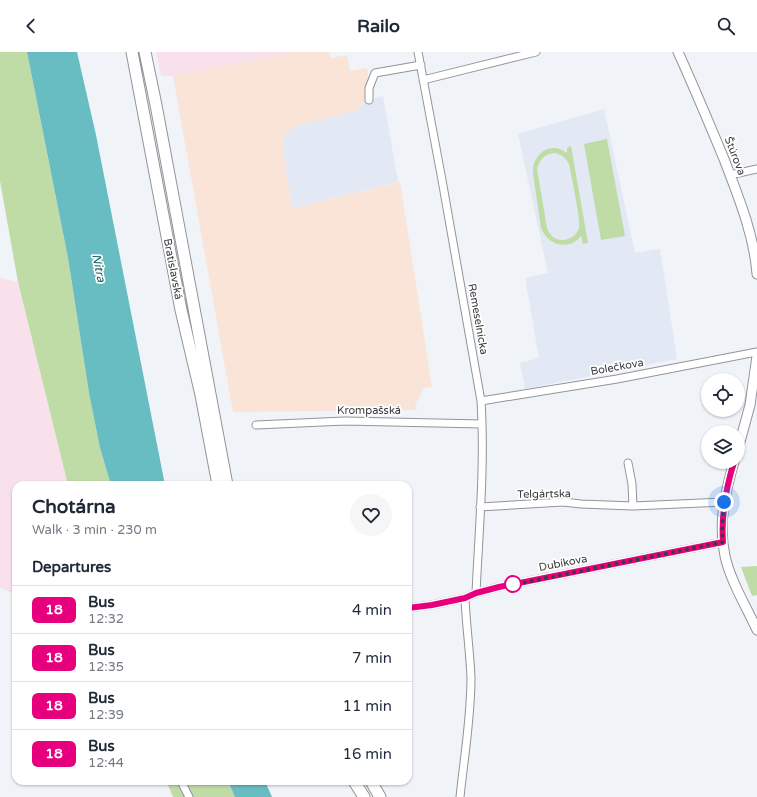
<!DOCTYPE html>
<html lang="en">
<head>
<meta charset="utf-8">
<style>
  :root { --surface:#fff; --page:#f6f6f7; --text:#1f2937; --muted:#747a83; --line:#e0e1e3 }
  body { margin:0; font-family:"Varela Round",sans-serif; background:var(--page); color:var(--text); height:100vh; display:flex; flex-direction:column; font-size:15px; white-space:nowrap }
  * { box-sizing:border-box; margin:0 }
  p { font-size:13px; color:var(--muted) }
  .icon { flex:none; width:22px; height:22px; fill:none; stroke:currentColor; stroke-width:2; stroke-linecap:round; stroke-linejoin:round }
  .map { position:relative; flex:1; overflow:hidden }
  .panel { position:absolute; left:12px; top:429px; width:400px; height:304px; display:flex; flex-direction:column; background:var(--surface); border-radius:12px; box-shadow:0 1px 3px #0004 }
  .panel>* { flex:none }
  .badge { padding:0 8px; border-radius:6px; font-size:14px; line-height:26px }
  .tools { position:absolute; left:701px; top:321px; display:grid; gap:8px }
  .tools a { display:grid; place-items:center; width:44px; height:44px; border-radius:50%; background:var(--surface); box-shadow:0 1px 3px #0004; font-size:20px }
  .you { position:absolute; width:20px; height:20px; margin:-10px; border:3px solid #fff; border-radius:50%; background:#1a73e8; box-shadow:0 0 0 6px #1a73e833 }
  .map>.badge { position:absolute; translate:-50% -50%; box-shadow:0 0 0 2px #fff }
  h2 { padding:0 20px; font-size:15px; line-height:36px }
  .round { display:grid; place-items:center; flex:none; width:42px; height:42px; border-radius:21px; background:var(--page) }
  .headline { display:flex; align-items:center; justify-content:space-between; height:68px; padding:0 20px }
  h1 { font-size:19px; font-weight:800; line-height:30px }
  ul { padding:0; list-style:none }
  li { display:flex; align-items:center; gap:12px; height:48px; padding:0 20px; border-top:1px solid var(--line) }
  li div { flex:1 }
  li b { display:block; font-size:15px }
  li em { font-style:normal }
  li .badge { min-width:44px; font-weight:700; text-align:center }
  header { display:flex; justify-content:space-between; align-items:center; height:52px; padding:0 20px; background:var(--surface); font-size:18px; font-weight:800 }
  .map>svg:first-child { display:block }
</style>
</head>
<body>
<header><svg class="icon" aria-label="back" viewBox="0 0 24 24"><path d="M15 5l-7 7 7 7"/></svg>Railo<svg class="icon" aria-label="search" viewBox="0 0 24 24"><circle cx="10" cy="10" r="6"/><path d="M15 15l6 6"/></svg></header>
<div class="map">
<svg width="757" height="745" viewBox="0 0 757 745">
  <rect width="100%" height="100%" fill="#f0f3f8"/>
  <!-- commercial -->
  <path fill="#fae4d7" d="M294 0H329L331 6 347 3 350 19 367 16 368 25 364 49 358 58 294 75 283 87 282 90 292 156 400 130 432 335 424 336 415 353 417 358 233 360 173 24Z"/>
  <!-- industrial -->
  <path fill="#f9e1ec" d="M156 0H294L173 24H161Z
    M0 226 18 230 68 433H16V543L0 535Z"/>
  <!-- built -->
  <path fill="#e2e8f4" d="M383 44 398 130 292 156 282 90 286 81 294 75 358 58 364 49Z
    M604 57 635 201 660 197 677 307 525 337 520 311 539 306 525 226 548 221 518 82Z"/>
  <!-- green -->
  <path fill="#bfdca7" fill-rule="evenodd" d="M0 0H27L68 206 89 341 100 396 111 433H68L18 230 0 129Z
    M607 87 625 184 601 188 584 92Z
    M571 94 588 191 583 192 581 184C569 199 548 194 541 176L533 122C532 103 549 88 567 101V96ZM555 101C562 103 566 106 569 112 571 123 581 168 579 176 577 183 570 188 562 188 554 188 550 183 547 176L537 117C540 107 545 102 555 101Z
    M757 514V543L752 544 741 515Z
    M166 729H228L235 745H173Z"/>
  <!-- water -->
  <path fill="#67bdc1" d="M27 0H77L96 83 165 433H111L100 396 89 341 68 206Z
    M228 729H265L272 745H235Z"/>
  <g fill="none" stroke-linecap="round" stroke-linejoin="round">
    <defs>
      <path id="minor" d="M418 0 442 128 481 349C485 413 479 477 476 541
        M423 28 536 0
        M369 48V36L375 21 421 13
        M730 123 757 117
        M481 349 617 327 757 300
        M256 373 345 369 482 372
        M628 411 632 432 633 454
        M480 455 563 450 581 452 633 454 724 450
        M408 556 432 553 465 546 476 541 499 535 723 490
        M181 729 189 745
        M460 745C464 706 471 666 471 626 470 599 466 573 465 546"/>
      <path id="tertiary" d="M678 0C694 35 709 71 724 107 738 144 754 182 757 222
        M738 397 750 353 757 304
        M734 410C725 441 718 472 725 504 730 528 747 556 757 578"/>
      <path id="secondary" d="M132 0 181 258 201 343 218 433
        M145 0 156 53 227 433
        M354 729 364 745
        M371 729 380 745"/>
    </defs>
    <!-- minor casing -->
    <use href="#minor" stroke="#929499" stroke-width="9"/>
    <!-- tertiary casing -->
    <use href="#tertiary" stroke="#929499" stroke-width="11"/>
    <!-- secondary casing -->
    <use href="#secondary" stroke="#929499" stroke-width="13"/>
    <!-- minor -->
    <use href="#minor" stroke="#fff" stroke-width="7"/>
    <!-- tertiary -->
    <use href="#tertiary" stroke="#fff" stroke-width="9"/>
    <!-- secondary -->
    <use href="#secondary" stroke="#fff" stroke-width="11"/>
  </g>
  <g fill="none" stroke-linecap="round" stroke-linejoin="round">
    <defs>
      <path id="line" d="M408 556 432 553 465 546 476 541 499 535 723 490C721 462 726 436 734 410"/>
    </defs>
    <!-- line casing -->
    <use href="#line" stroke="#fff" stroke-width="9"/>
    <!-- line -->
    <use href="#line" stroke="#e6007e" stroke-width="6"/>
    <!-- walk -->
    <path stroke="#3b3c3e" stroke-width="4" stroke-dasharray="0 7.2" d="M513 532 512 533 723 490 722 477 724 450"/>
  </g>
  <!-- markers -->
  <circle fill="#fff" stroke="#e6007e" stroke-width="2" cx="513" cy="532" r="8"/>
  <g text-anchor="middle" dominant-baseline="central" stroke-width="3.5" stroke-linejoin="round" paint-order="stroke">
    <!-- street labels -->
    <g font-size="11" fill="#3b3c3e" stroke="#fff">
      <text transform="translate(735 104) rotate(69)">Štúrova</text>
      <text transform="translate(173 217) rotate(79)">Bratislavská</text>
      <text transform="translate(478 267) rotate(80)">Remeselnícka</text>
      <text transform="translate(617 315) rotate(-10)">Bolečkova</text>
      <text x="369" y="358">Krompašská</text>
      <text transform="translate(544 442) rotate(-1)">Telgártska</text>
      <text transform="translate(563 511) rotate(-11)">Dubíkova</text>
    </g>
    <!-- water labels -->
    <g font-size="12" font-style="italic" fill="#186064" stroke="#fff">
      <text transform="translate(99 216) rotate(79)">Nitra</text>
    </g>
  </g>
</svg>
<div class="tools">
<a><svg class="icon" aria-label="locate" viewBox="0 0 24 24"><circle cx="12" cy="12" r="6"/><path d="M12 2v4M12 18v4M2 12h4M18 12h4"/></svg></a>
<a><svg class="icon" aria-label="layers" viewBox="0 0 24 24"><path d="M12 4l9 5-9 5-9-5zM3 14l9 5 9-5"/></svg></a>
</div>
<div class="you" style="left:724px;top:450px"></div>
<section class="panel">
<div class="headline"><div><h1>Chotárna</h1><p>Walk · 3 min · 230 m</p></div><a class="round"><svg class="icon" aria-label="heart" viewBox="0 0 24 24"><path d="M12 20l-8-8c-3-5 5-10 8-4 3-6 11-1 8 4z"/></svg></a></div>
<h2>Departures</h2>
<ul>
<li><span class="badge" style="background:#e6007e;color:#fff">18</span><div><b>Bus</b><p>12:32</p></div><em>4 min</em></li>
<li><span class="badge" style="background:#e6007e;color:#fff">18</span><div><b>Bus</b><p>12:35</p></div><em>7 min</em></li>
<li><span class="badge" style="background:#e6007e;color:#fff">18</span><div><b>Bus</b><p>12:39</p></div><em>11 min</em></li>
<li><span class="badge" style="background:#e6007e;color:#fff">18</span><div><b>Bus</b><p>12:44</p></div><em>16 min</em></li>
</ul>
</section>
</div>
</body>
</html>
